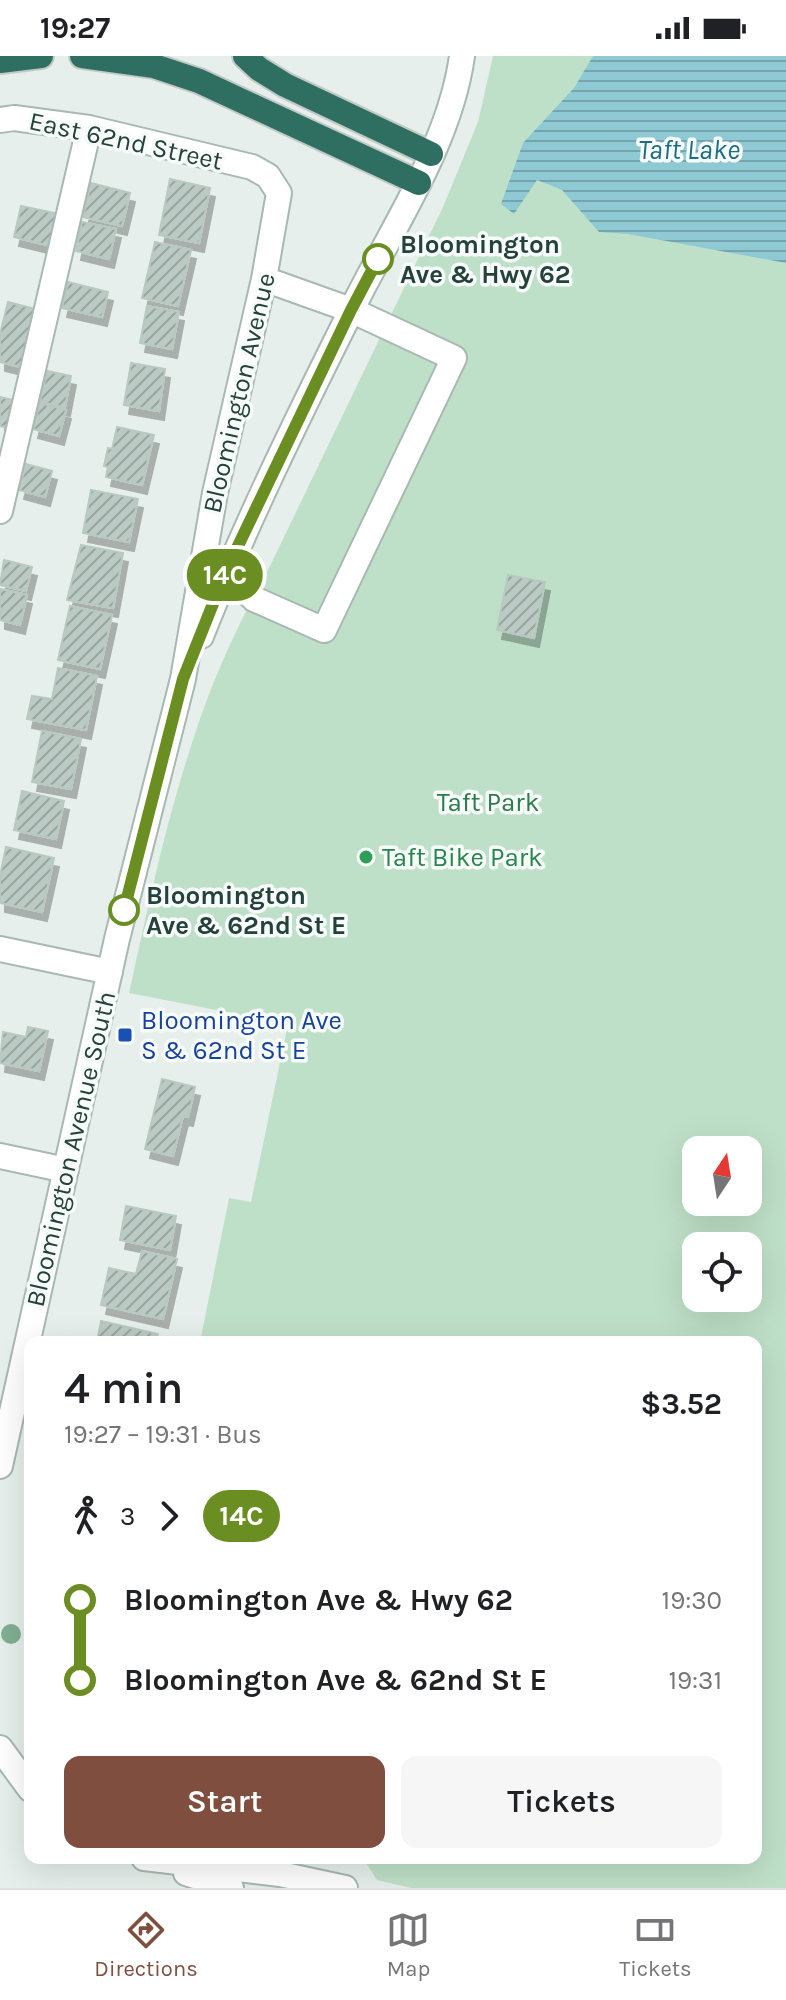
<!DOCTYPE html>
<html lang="en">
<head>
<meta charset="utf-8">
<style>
  :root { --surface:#fff; --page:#f6f6f6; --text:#202124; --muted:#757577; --line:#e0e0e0; --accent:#7f4e3f }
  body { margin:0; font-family:Karla,sans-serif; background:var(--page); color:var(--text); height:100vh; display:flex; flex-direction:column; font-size:30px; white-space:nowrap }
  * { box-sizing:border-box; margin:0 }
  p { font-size:26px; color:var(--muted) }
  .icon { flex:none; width:44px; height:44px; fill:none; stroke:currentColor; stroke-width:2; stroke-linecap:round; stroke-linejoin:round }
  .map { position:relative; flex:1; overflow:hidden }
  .details { position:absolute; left:24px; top:1280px; width:738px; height:528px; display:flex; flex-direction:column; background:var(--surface); border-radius:16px; box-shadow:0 8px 32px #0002 }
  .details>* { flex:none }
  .badge { padding:0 16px; border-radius:26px; font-size:28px; line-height:52px }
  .needle { width:52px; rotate:12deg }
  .tools { position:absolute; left:682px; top:1080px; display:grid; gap:16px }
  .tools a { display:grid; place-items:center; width:80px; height:80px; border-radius:16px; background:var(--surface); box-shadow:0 8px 32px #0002; font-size:40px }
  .map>.badge { position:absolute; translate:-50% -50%; box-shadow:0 0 0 4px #fff }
  .legs { display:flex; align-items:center; gap:12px; height:88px; padding:0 40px; font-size:26px }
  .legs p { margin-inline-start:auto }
  .head { display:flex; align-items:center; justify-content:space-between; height:136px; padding:0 40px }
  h1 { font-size:44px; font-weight:600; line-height:60px }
  .button { display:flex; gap:16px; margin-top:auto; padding:16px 40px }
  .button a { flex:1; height:92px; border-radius:16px; background:var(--accent); color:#fff; font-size:32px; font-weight:600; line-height:92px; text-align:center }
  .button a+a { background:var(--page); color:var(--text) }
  ul { padding:0 40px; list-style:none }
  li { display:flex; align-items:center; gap:28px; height:80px; font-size:30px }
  li i { display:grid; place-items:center; width:12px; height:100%; margin:0 10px; background:currentColor }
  li i::after { content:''; width:20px; height:20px; margin:-10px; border:6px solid; border-radius:50%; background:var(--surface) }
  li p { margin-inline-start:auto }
  li:first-child i { background:linear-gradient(#0000 50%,currentColor 0) }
  li:last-child i { background:linear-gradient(currentColor 50%,#0000 0) }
  .status { display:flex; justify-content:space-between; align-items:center; height:56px; padding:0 40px; background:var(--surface); direction:ltr }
  .status svg { height:22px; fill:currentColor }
  .dock { display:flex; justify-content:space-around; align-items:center; height:112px; border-top:2px solid var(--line); background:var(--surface); font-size:22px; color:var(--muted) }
  .dock a { display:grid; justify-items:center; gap:4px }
  .dock .selected { color:var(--accent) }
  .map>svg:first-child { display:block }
</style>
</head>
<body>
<div class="status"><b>19:27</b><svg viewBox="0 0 49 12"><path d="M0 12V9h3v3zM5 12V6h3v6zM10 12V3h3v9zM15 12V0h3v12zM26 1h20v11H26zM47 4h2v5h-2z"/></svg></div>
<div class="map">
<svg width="786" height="1832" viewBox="0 0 786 1832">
  <defs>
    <pattern id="water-rules" width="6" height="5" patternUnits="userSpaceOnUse" patternTransform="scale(2)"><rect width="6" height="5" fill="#8ec9d4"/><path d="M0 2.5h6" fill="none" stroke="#74a5ad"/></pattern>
    <pattern id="building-hatch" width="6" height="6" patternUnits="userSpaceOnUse" patternTransform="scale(2)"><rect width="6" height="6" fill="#bbcac4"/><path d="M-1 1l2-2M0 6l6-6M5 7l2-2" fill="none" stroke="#98a6a0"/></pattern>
    <filter id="shadow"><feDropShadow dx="5" dy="9" stdDeviation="0" flood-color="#0004"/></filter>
  </defs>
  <rect width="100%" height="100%" fill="#e6efeb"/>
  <!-- park -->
  <path fill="#bfe0c8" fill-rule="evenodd" d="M493 0H786V1832H411L377 1824 363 1802H756V1286H200L229 1142 251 1146 288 968 129 937C148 851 166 764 194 681 213 621 241 562 271 508L443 151 478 66ZM696 1094H748V1146H696ZM696 1190H748V1242H696Z"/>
  <!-- water -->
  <path fill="url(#water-rules)" d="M593 0H786V207L628 178 599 176 562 134 537 124 514 158 501 148 523 87 574 32Z"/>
  <!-- building -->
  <path fill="url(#building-hatch)" stroke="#b8c9c2" stroke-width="2" filter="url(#shadow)" d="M170 123 210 132 199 187 159 179Z
    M91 127 130 137 122 170 83 161Z
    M21 150 59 158 51 190 14 181Z
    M82 166 116 173 109 203 76 195Z
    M155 186 191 194 178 250 142 242Z
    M68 226 108 236 102 261 62 252Z
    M8 246 35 253 21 311 0 306V278Z
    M147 250 179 256 172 293 140 287Z
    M131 307 165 313 159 355 124 349Z
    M47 315 71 320 65 351 40 346Z
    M0 341 13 344 7 372 0 370Z
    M40 347 66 354 59 380 33 373Z
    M117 371 154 379 142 429 106 421 108 411 104 410 108 392 112 393Z
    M26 408 52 415 45 441 19 434Z
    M91 434 138 443 129 486 83 477Z
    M81 489 123 497 113 552 67 544Z
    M4 504 32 511 26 535 0 529Z
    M508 519 545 526 534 582 497 574Z
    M0 533 27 539 20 569 0 564Z
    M70 550 112 559 100 613 58 604Z
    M58 612 97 620 86 674 27 663 32 640 52 643Z
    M42 675 81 683 71 733 32 726Z
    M22 735 64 745 56 783 14 774Z
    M6 791 54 802 42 856 0 847V820Z
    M28 971 48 975 39 1015 0 1007 3 976 26 981Z
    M162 1023 195 1031 188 1061 183 1060 173 1100 145 1093Z
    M126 1150 176 1160 170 1194 120 1184Z
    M142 1195 177 1203 163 1263 101 1249 109 1212 136 1218Z
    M101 1265 158 1278 156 1286H97Z"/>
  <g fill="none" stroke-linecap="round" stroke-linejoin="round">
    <defs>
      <path id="minor" d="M0 64 14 62 89 72 252 111 268 120 279 137 264 223 215 437 183 623 117 883 0 1410
        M0 455 89 72
        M226 515 254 543 324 574 454 302 351 254 264 223
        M201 580C245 469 298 361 351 255 390 175 450 89 462 0
        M0 893 110 916
        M0 1100 66 1114
        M0 1692 30 1733
        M144 1802 280 1818 345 1832
        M186 1817 231 1832"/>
      <path id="highway" d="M82 0 154 10 199 25 419 127
        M245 0 259 13 285 29 431 98
        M0 5 41 0"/>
    </defs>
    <!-- minor casing -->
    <use href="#minor" stroke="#a8b8b2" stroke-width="28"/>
    <!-- highway casing -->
    <use href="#highway" stroke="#c2cac8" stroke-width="28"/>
    <!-- minor -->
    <use href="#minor" stroke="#fff" stroke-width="24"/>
    <!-- highway -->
    <use href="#highway" stroke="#2f6f62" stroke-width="24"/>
  </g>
  <!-- trees -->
  <circle fill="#80af93" cx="11" cy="1578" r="10"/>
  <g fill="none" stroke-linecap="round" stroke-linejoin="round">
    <defs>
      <path id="line-1" d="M124 854 183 623 226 515 351 254 378 203"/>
    </defs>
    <!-- line-1 casing -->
    <use href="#line-1" stroke="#fff" stroke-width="18"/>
    <!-- line-1 -->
    <use href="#line-1" stroke="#6b8e23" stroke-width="12"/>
  </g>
  <!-- markers -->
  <g fill="#fff" stroke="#6b8e23" stroke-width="4">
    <circle cx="378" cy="203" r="14"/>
    <circle cx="124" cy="854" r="14"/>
  </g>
  <circle fill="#2e9e5b" stroke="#f7fbf9" stroke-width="3" cx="366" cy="801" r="8"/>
  <rect fill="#1a4fb4" stroke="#f7fbf9" stroke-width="3" x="117" y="971" width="16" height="16" rx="4"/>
  <g text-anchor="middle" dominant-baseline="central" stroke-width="7" stroke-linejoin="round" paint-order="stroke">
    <!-- street labels -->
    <g font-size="26" fill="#24423a" stroke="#f7fbf9">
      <text transform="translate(126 85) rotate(12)">East 62nd Street</text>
      <text transform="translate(239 337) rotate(-77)">Bloomington Avenue</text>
      <text transform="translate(71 1093) rotate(-77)">Bloomington Avenue South</text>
    </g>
    <!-- stop labels -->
    <g font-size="26" font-weight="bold" fill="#24423a" stroke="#f7fbf9" text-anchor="start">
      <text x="400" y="188">Bloomington<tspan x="400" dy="30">Ave &amp; Hwy 62</tspan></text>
      <text x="146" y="839">Bloomington<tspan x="146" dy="30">Ave &amp; 62nd St E</tspan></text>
    </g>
    <!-- park labels -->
    <g font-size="26" fill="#2d7a4b" stroke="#f7fbf9">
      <text x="488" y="746">Taft Park</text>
    </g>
    <!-- leisure labels -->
    <g font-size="26" fill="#27864d" stroke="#f7fbf9" text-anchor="start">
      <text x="382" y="801">Taft Bike Park</text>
    </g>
    <!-- transit labels -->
    <g font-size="26" fill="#164399" stroke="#f7fbf9" text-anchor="start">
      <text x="141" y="964">Bloomington Ave<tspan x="141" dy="30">S &amp; 62nd St E</tspan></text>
    </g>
    <!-- water labels -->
    <g font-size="28" font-style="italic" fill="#1c6f80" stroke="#f7fbf9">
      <text x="689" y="93">Taft Lake</text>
    </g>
  </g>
</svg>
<div class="tools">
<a><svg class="needle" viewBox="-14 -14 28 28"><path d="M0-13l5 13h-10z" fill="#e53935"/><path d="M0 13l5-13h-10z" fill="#757577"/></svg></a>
<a><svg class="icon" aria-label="locate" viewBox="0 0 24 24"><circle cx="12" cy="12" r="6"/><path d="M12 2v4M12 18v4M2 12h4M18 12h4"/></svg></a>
</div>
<b class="badge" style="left:225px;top:519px;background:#6b8e23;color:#fff">14C</b>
<section class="details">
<div class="head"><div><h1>4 min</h1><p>19:27 – 19:31 · Bus</p></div><b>$3.52</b></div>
<div class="legs"><svg class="icon" aria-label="walk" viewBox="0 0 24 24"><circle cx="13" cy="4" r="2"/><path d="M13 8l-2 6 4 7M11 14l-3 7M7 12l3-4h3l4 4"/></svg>3<svg class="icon" aria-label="forward" viewBox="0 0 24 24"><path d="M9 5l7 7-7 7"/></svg><b class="badge" style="background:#6b8e23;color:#fff">14C</b></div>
<ul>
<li><i style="color:#6b8e23"></i><b>Bloomington Ave &amp; Hwy 62</b><p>19:30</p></li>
<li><i style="color:#6b8e23"></i><b>Bloomington Ave &amp; 62nd St E</b><p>19:31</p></li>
</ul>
<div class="button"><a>Start</a><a>Tickets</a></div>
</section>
</div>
<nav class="dock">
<a class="selected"><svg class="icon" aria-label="directions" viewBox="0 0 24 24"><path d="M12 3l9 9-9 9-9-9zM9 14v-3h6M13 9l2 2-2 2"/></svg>Directions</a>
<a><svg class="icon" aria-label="map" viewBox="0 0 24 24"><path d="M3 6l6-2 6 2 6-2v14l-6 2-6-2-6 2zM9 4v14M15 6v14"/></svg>Map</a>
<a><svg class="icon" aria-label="tickets" viewBox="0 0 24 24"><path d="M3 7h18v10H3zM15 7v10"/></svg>Tickets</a>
</nav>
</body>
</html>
